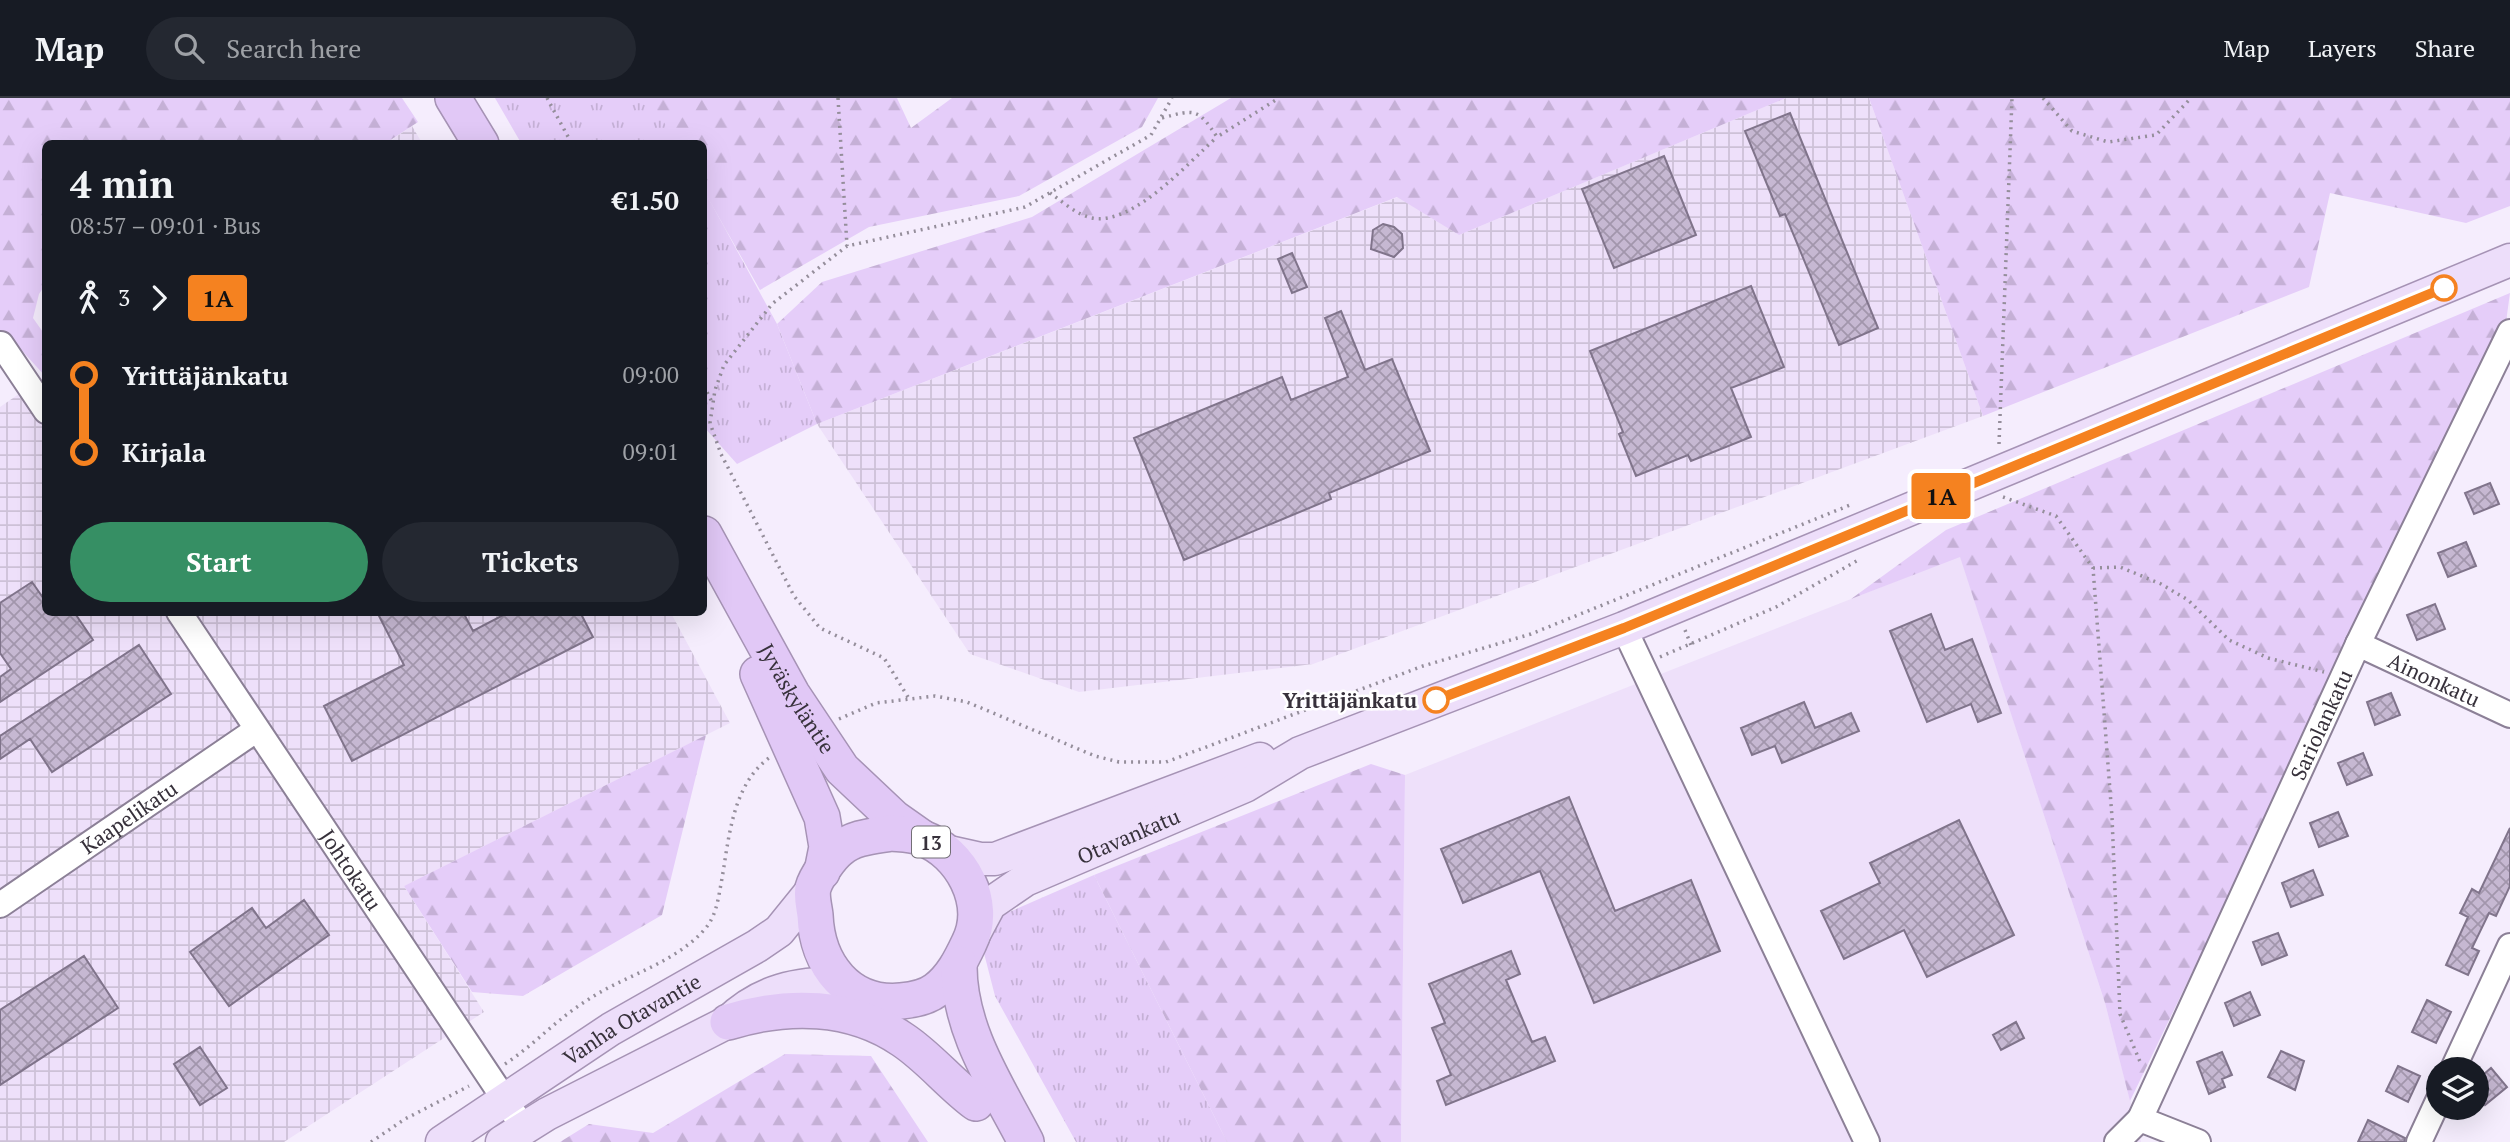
<!DOCTYPE html>
<html lang="en">
<head>
<meta charset="utf-8">
<style>
  :root { --surface:#171b24; --page:#242831; --text:#f1f3f6; --muted:#9ea1a6; --line:#363941; --accent:#368f64 }
  body { margin:0; font-family:"PT Serif",serif; background:var(--page); color:var(--text); height:100vh; display:flex; flex-direction:column; font-size:26px; white-space:nowrap }
  * { box-sizing:border-box; margin:0 }
  p { font-size:23px; color:var(--muted) }
  .icon { flex:none; width:38px; height:38px; fill:none; stroke:currentColor; stroke-width:2; stroke-linecap:round; stroke-linejoin:round }
  .map { position:relative; flex:1; overflow:hidden }
  .drawer { position:absolute; left:42px; top:42px; width:665px; height:476px; display:flex; flex-direction:column; background:var(--surface); border-radius:10px; box-shadow:0 7px 28px #0002 }
  .drawer>* { flex:none }
  .badge { padding:0 14px; border-radius:5px; font-size:24px; line-height:46px }
  .controls { position:absolute; left:2426px; top:959px; display:grid; gap:14px }
  .controls a { display:grid; place-items:center; width:63px; height:63px; border-radius:50%; background:var(--surface); box-shadow:0 7px 28px #0002; font-size:35px }
  .map>.badge { position:absolute; translate:-50% -50%; box-shadow:0 0 0 4px #fff }
  .legs { display:flex; align-items:center; gap:10px; height:77px; padding:0 28px; font-size:23px }
  .legs p { margin-inline-start:auto }
  .head { display:flex; align-items:center; justify-content:space-between; height:119px; padding:0 28px }
  h1 { font-size:38px; font-weight:800; line-height:52px }
  .primary-button { display:flex; gap:14px; margin-top:auto; padding:14px 28px }
  .primary-button a { flex:1; height:80px; border-radius:42px; background:var(--accent); color:#fff; font-size:28px; font-weight:800; line-height:80px; text-align:center }
  .primary-button a+a { background:var(--page); color:var(--text) }
  ul { padding:0 28px; list-style:none }
  li { display:flex; align-items:center; gap:24px; height:77px; font-size:26px }
  li i { display:grid; place-items:center; width:10px; height:100%; margin:0 9px; background:currentColor }
  li i::after { content:''; width:18px; height:18px; margin:-9px; border:5px solid; border-radius:50%; background:var(--surface) }
  li p { margin-inline-start:auto }
  li:first-child i { background:linear-gradient(#0000 50%,currentColor 0) }
  li:last-child i { background:linear-gradient(currentColor 50%,#0000 0) }
  header { display:flex; align-items:center; gap:42px; box-sizing:border-box; height:98px; padding:0 35px; background:var(--surface); border-bottom:2px solid var(--line) }
  header strong { font-size:33px }
  nav { display:flex; gap:38px; margin-inline-start:auto; font-size:24px }
  .search { width:490px; height:63px; background:var(--page); display:flex; align-items:center; gap:18px; box-sizing:border-box; padding:0 24px; border-radius:38px; color:var(--muted); font-size:26px }
  .map>svg:first-child { display:block }
</style>
</head>
<body>
<header>
<strong>Map</strong>
<div class="search"><svg class="icon" aria-label="search" viewBox="0 0 24 24"><circle cx="10" cy="10" r="6"/><path d="M15 15l6 6"/></svg>Search here</div>
<nav><a>Map</a><a>Layers</a><a>Share</a></nav>
</header>
<div class="map">
<svg width="2510" height="1044" viewBox="0 0 2510 1044">
  <defs>
    <pattern id="industrial-grid" width="8" height="8" patternUnits="userSpaceOnUse" patternTransform="scale(1.75)"><rect width="8" height="8" fill="#eee0fa"/><path d="M0 4h8M4 0v8" fill="none" stroke="#cdc1d7"/></pattern>
    <pattern id="grass-tufts" width="24" height="20" patternUnits="userSpaceOnUse" patternTransform="scale(1.75)"><rect width="24" height="20" fill="#e5cdf9"/><path d="M3 7l-1-3M5 7V3M7 7l1-3M15 17l-1-3M17 17v-4M19 17l1-3" fill="none" stroke="#c5b0d6"/></pattern>
    <pattern id="forest-firs" width="22" height="20" patternUnits="userSpaceOnUse" patternTransform="scale(1.75)"><rect width="22" height="20" fill="#e5cdf9"/><path d="M5 1l3.5 6h-7zM16 11l3.5 6h-7z" fill="#c5b0d6"/></pattern>
    <pattern id="building-cross-hatch" width="8" height="8" patternUnits="userSpaceOnUse" patternTransform="scale(1.75)"><rect width="8" height="8" fill="#c6b8d2"/><path d="M0 0l8 8M0 8l8-8" fill="none" stroke="#a296ac"/></pattern>
  </defs>
  <rect width="100%" height="100%" fill="#f5edfd"/>
  <!-- built -->
  <path fill="#eee0fa" d="M1960 458 2105 905 2141 1044H1401L1405 677Z"/>
  <!-- industrial -->
  <path fill="url(#industrial-grid)" d="M1786 0H1869L1983 318 1313 566 1079 594 970 556 817 326 1398 99 1459 137Z
    M412 28 422 45H387Z
    M45 278 46 514 671 515 730 625 404 788 484 914 284 1044H0V309Z"/>
  <!-- grass -->
  <path fill="url(#grass-tufts)" d="M495 0H651L677 45H521Z
    M704 92 777 226 817 326 737 366 704 329Z
    M1094 777 1227 1044H1076L995 898 977 828Z"/>
  <!-- forest -->
  <path fill="url(#forest-firs)" d="M0 0H402L418 24 386 45 46 46 45 187 39 196 33 220 45 237V278L5 234 0 236Z
    M650 0H897L911 30 952 0H1158L1142 29 1019 98 869 129 760 192 704 93V46L676 45Z
    M1231 0H1786L1459 137 1397 99 817 326 777 226 822 184 1032 119Z
    M1869 0H2510V108L2466 125 2330 95 2309 189 1983 318Z
    M2510 195 2506 224 2130 1003 2105 905 1960 459 1851 501 1946 432Z
    M706 637 662 817 523 898 472 894 404 788Z
    M1371 666 1405 677 1401 1044H1227L1094 777Z
    M785 956 871 958 928 1044H560L589 1026 653 1035Z"/>
  <!-- building -->
  <path fill="url(#building-cross-hatch)" stroke="#80748b" stroke-width="2" d="M1790 15 1878 230 1839 247 1785 116 1780 118 1745 33Z
    M1664 58 1696 137 1614 170 1582 91Z
    M1383 126 1394 129 1402 136 1403 150 1394 159 1371 151 1373 132Z
    M1292 155 1307 189 1292 195 1278 161Z
    M1751 188 1784 269 1731 290 1751 339 1691 363 1688 357 1636 378 1619 336 1623 334 1590 253Z
    M1341 213 1365 272 1392 261 1430 353 1329 395 1331 401 1184 462 1134 340 1282 279 1291 302 1348 279 1325 220Z
    M2490 385 2499 406 2474 416 2465 395Z
    M2466 444 2476 468 2448 479 2438 455Z
    M32 484 46 504V514H74L93 542 0 604V579L11 571 0 555V505Z
    M2435 506 2445 531 2417 542 2407 517Z
    M377 514H463L473 533 509 514H580L593 539 352 663 324 608 404 567Z
    M1931 516 1945 552 1972 541 2001 615 1978 624 1971 606 1927 624 1890 533Z
    M139 547 171 596 52 674 30 641 0 661V638Z
    M2391 595 2400 617 2375 627 2367 604Z
    M1804 604 1815 630 1851 615 1859 633 1782 665 1775 648 1752 657 1741 630Z
    M2363 655 2372 677 2347 687 2338 665Z
    M1569 699 1615 813 1691 782 1720 853 1594 905 1540 773 1463 805 1441 751Z
    M2338 714 2348 738 2319 749 2310 725Z
    M1959 722 2014 837 1927 879 1904 832 1844 861 1821 813 1880 785 1870 765Z
    M2510 730V788L2496 818 2489 815 2472 850 2479 853 2468 877 2446 867 2468 819 2460 815 2472 791 2479 795Z
    M2313 772 2323 797 2291 809 2282 785Z
    M304 802 329 837 229 908 190 854 252 810 266 830Z
    M2278 835 2287 857 2262 867 2253 844Z
    M1511 853 1520 876 1506 882 1532 944 1545 939 1555 963 1446 1007 1437 983 1451 977 1432 930 1445 925 1429 886Z
    M84 858 118 910 0 987V912Z
    M2250 894 2260 917 2234 928 2225 905Z
    M2427 902 2451 914 2436 945 2412 934Z
    M2016 924 2024 940 2001 952 1993 937Z
    M200 949 227 990 200 1007 174 966Z
    M2281 953 2304 963 2295 992 2268 979Z
    M2222 954 2232 977 2222 981 2225 989 2209 996 2197 964Z
    M2398 968 2420 978 2408 1004 2386 993Z
    M2491 970 2507 989 2485 1007 2476 996V983Z
    M2368 1022 2405 1040 2404 1044H2358Z"/>
  <g fill="none" stroke-linecap="round" stroke-linejoin="round">
    <defs>
      <g id="minor">
        <path d="M1 246 46 313"/>
        <path id="s1" d="M179 514 515 1017"/>
        <path d="M1624 530 1867 1044"/>
        <path id="s2" d="M2358 546 2510 617"/>
        <path id="s3" d="M0 807 256 632"/>
        <path d="M2453 971 2510 848"/>
        <path id="s4" d="M2140 1021 2358 546 2510 234"/>
        <path d="M2117 1044 2140 1021 2198 1044"/>
        <path d="M2419 1044 2438 1003"/>
      </g>
      <g id="major">
        <path d="M945 753 981 761H995L1260 661"/>
        <path id="s5" d="M973 838 990 806 1025 782 1245 688 1300 655 1624 530 2510 162"/>
        <path id="s6" d="M442 1044 611 931 757 848 779 833 813 791"/>
        <path d="M502 1044 547 1016 728 924C761 892 797 885 842 885"/>
      </g>
      <g id="highway">
        <path d="M453 0 481 46"/>
        <path id="s7" d="M704 436 792 596 842 671 894 720 921 739"/>
        <path d="M758 576 822 719 827 749 822 774"/>
        <path d="M891 735C901 736 913 736 922 740 961 754 989 805 969 845 961 862 952 880 936 892 927 899 912 902 901 903 848 908 817 866 815 817 814 809 811 798 813 790 816 779 831 758 840 751 854 739 874 738 891 735Z"/>
        <path d="M959 866C958 931 997 988 1026 1044"/>
        <path d="M728 924C787 906 851 906 903 942 930 960 950 986 976 1005"/>
      </g>
    </defs>
    <!-- minor casing -->
    <use href="#minor" stroke="#8c8097" stroke-width="28"/>
    <!-- major casing -->
    <use href="#major" stroke="#a693b5" stroke-width="35"/>
    <!-- highway casing -->
    <use href="#highway" stroke="#a693b5" stroke-width="38"/>
    <!-- path -->
    <path stroke="#958e9b" stroke-width="3.5" stroke-dasharray="2 5" stroke-linecap="butt" d="M547 0 572 46
      M838 0 847 148
      M2043 0 2072 33 2108 44 2156 37 2191 0
      M1162 20C1195 11 1198 10 1217 39L1279 0
      M1050 95C1063 104 1077 117 1092 120 1133 128 1188 65 1217 39
      M704 288 712 304
      M1999 346 2012 0
      M2003 399 2056 418 2093 470 2112 719 2120 916 2141 966
      M2093 470 2120 469 2161 486 2188 502 2229 542 2268 560 2324 574
      M1685 532 1691 547
      M1660 559 1776 509 1860 461
      M908 599 884 560 820 530 794 498 721 356 710 325 715 292 724 267 772 206 847 148 1025 109 1151 37 1172 0
      M839 621 876 605 935 598 967 604 1095 658 1119 664H1166L1423 568 1531 536 1850 407
      M505 966C534 947 557 921 586 903 624 877 673 867 705 831 716 818 718 802 721 786 729 743 731 688 769 660
      M371 1044 405 1021 469 988"/>
    <!-- minor -->
    <use href="#minor" stroke="#fff" stroke-width="24"/>
    <!-- major -->
    <use href="#major" stroke="#eddefa" stroke-width="32"/>
    <!-- highway -->
    <use href="#highway" stroke="#e1c8f6" stroke-width="35"/>
  </g>
  <g fill="none" stroke-linecap="round" stroke-linejoin="round">
    <defs>
      <path id="line-1" d="M1436 602 1624 530 2444 190"/>
    </defs>
    <!-- line-1 casing -->
    <use href="#line-1" stroke="#fff" stroke-width="16"/>
    <!-- line-1 -->
    <use href="#line-1" stroke="#f58220" stroke-width="10"/>
  </g>
  <!-- markers -->
  <g fill="#fff" stroke="#f58220" stroke-width="3.5">
    <circle cx="2444" cy="190" r="12"/>
    <circle cx="1436" cy="602" r="12"/>
  </g>
  <g text-anchor="middle" dominant-baseline="central" stroke-width="5" stroke-linejoin="round" paint-order="stroke">
    <!-- shield labels -->
    <rect fill="#fff" stroke="#736f76" stroke-width="2" x="912" y="728.5" width="38" height="31" rx="5"/>
    <g font-size="19" font-weight="bold" fill="#37313b">
      <text x="931" y="744">13</text>
    </g>
    <!-- street labels -->
    <g font-size="21" fill="#37313b" stroke="#fff">
      <text stroke="none"><textPath href="#s2" startOffset="84">Ainonkatu</textPath></text>
      <text stroke="none"><textPath href="#s7" startOffset="189">Jyväskyläntie</textPath></text>
      <text stroke="none"><textPath href="#s4" startOffset="434">Sariolankatu</textPath></text>
      <text stroke="none"><textPath href="#s3" startOffset="156">Kaapelikatu</textPath></text>
      <text stroke="none"><textPath href="#s5" startOffset="191">Otavankatu</textPath></text>
      <text stroke="none"><textPath href="#s1" startOffset="310">Johtokatu</textPath></text>
      <text stroke="none"><textPath href="#s6" startOffset="226">Vanha Otavantie</textPath></text>
    </g>
    <!-- stop labels -->
    <g font-size="21" font-weight="bold" fill="#37313b" stroke="#fff" text-anchor="end">
      <text x="1417" y="602">Yrittäjänkatu</text>
    </g>
  </g>
</svg>
<div class="controls">
<a><svg class="icon" aria-label="layers" viewBox="0 0 24 24"><path d="M12 4l9 5-9 5-9-5zM3 14l9 5 9-5"/></svg></a>
</div>
<b class="badge" style="left:1941px;top:398px;background:#f58220;color:#111">1A</b>
<section class="drawer">
<div class="head"><div><h1>4 min</h1><p>08:57 – 09:01 · Bus</p></div><b>€1.50</b></div>
<div class="legs"><svg class="icon" aria-label="walk" viewBox="0 0 24 24"><circle cx="13" cy="4" r="2"/><path d="M13 8l-2 6 4 7M11 14l-3 7M7 12l3-4h3l4 4"/></svg>3<svg class="icon" aria-label="forward" viewBox="0 0 24 24"><path d="M9 5l7 7-7 7"/></svg><b class="badge" style="background:#f58220;color:#111">1A</b></div>
<ul>
<li><i style="color:#f58220"></i><b>Yrittäjänkatu</b><p>09:00</p></li>
<li><i style="color:#f58220"></i><b>Kirjala</b><p>09:01</p></li>
</ul>
<div class="primary-button"><a>Start</a><a>Tickets</a></div>
</section>
</div>
</body>
</html>
